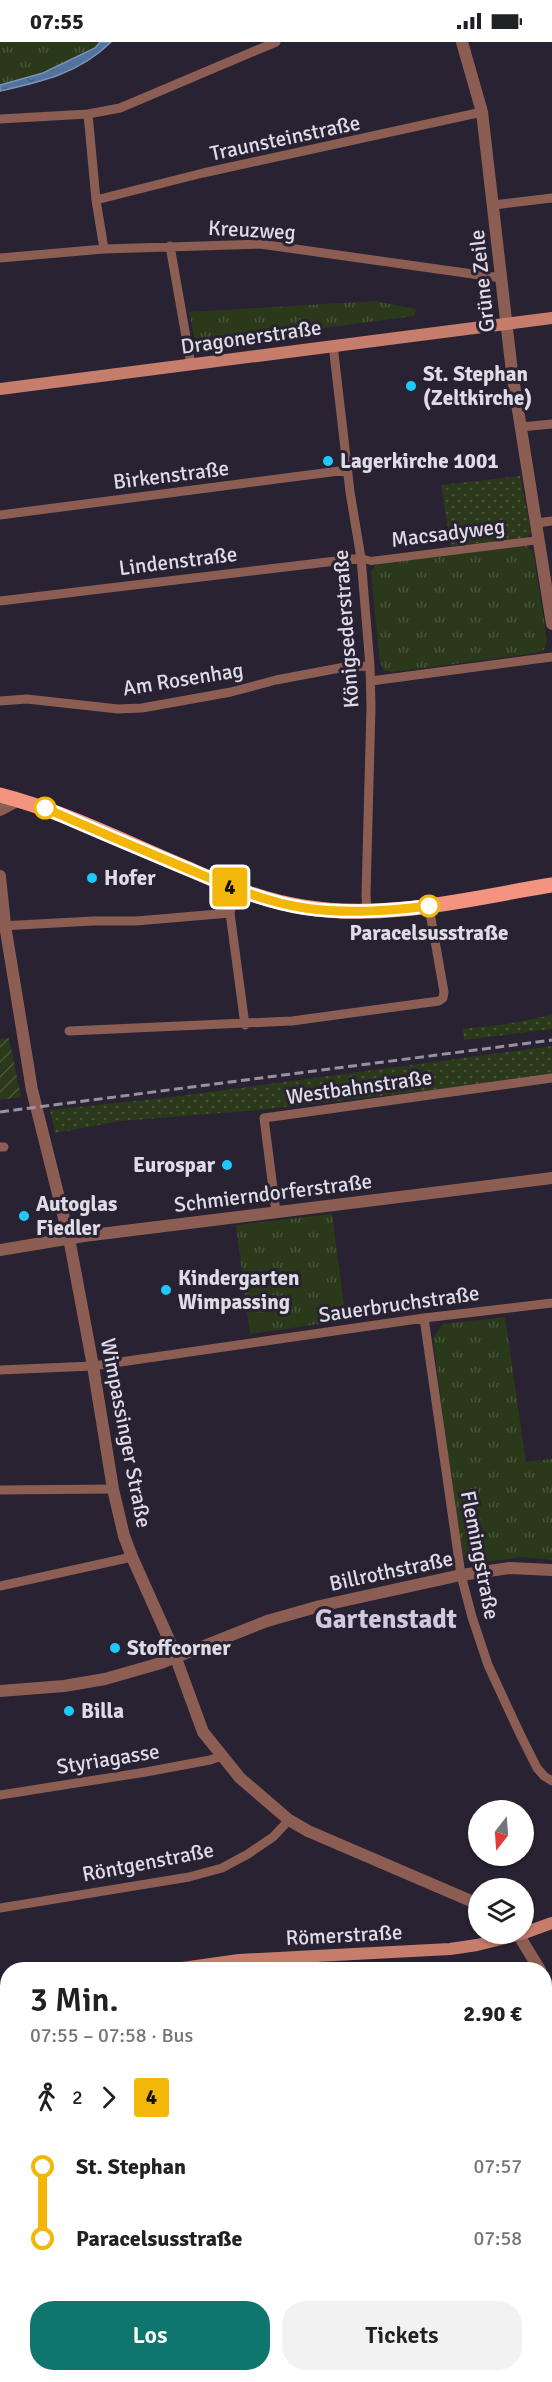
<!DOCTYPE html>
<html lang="de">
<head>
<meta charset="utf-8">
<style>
  :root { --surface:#fff; --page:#f2f2f2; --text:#202124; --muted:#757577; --accent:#0f766e }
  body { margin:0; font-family:Signika,sans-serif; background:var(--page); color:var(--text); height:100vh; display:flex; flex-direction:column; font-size:22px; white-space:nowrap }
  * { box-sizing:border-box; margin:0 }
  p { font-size:20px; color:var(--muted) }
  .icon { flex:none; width:33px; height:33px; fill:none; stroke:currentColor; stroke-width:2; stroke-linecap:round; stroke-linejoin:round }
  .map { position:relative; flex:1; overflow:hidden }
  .side { position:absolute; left:0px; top:1920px; width:552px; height:420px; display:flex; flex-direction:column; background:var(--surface); border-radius:24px 24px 0 0; box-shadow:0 2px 4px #0004 }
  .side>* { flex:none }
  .badge { padding:0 12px; border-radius:4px; font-size:21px; line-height:39px }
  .needle { width:39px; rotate:197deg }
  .buttons { position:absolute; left:468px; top:1758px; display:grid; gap:12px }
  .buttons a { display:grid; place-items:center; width:66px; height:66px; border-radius:50%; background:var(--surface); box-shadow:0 2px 4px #0004; font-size:30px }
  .map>.badge { position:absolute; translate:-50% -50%; box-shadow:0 0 0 3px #fff }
  .legs { display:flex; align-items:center; gap:9px; height:66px; padding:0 30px; font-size:20px }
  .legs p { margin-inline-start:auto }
  .headline { display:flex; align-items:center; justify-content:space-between; height:102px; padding:0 30px }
  h1 { font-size:33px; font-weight:600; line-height:45px }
  .primary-button { display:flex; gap:12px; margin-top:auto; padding:12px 30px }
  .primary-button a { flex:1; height:69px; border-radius:24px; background:var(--accent); color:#fff; font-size:24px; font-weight:600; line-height:69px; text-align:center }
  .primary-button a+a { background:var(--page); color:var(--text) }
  ul { padding:0 30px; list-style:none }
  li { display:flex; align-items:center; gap:21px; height:72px; font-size:22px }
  li i { display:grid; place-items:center; width:9px; height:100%; margin:0 8px; background:currentColor }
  li i::after { content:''; width:15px; height:15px; margin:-8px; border:4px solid; border-radius:50%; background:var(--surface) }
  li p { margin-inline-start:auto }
  li:first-child i { background:linear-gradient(#0000 50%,currentColor 0) }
  li:last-child i { background:linear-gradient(currentColor 50%,#0000 0) }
  .status { display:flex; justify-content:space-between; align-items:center; height:42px; padding:0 30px; background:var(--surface); direction:ltr }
  .status svg { height:16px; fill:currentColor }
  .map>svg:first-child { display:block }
</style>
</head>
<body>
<div class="status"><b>07:55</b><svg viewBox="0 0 49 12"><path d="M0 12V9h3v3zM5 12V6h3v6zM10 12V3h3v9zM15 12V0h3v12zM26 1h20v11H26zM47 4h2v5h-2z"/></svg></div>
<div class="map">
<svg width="552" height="2340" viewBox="0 0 552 2340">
  <defs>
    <pattern id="grass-dots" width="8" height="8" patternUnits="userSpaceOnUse" patternTransform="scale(1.5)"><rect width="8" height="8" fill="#2a391a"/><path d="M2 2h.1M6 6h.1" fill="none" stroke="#49553b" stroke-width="1.8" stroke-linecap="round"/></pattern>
    <pattern id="park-tufts" width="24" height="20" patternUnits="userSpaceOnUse" patternTransform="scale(1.5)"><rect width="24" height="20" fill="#2a391a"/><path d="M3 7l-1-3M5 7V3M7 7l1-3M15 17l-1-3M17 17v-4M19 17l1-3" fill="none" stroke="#49553b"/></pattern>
    <pattern id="garden-furrows" width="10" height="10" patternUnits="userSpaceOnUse" patternTransform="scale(1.5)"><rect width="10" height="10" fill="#2a391a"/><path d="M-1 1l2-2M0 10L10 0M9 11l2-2" fill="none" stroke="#49553b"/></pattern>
    <pattern id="water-ripples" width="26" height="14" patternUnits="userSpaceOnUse" patternTransform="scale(1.5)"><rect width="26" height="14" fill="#51739f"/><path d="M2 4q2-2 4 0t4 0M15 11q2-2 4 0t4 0" fill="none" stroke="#4b5d76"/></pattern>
  </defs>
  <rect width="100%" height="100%" fill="#282232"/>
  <!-- grass -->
  <path fill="url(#grass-dots)" d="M520 434 531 490 527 496 451 504 441 443Z
    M552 973V987L464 998 463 987 507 982Z
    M552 1004V1034L260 1068 121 1079 55 1091 50 1068 172 1055Z"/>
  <!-- park -->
  <path fill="url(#park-tufts)" d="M0 0H100L95 6 43 31 0 43Z
    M375 259 416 267 414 274 196 303 189 270Z
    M526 503 533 509 547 598 544 608 536 611 393 630 384 628 380 620 371 530 376 522Z
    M332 1172 346 1278 250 1292 236 1183Z
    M505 1275 526 1420 552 1417V1518L523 1515 468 1522 463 1513 454 1458 433 1296 443 1282Z"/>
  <!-- garden -->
  <path fill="url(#garden-furrows)" d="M9 996 21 1055 0 1058V997Z"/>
  <!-- water -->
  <path fill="url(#water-ripples)" stroke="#7c92b5" stroke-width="1.5" d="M100 0H111C80 31 41 40 0 49V43L43 31 95 6Z"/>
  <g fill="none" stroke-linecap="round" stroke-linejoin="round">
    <!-- pedestrian -->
    <path stroke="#8c5e53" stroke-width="8" d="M361 516 371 519 539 498"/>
    <!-- minor -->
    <path stroke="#8c5e53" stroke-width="9" d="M88 72 96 158 104 207
      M0 77 88 72 120 66 276 0
      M96 158 203 131 482 70
      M494 163 552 156
      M170 204 191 323
      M0 216 104 207 260 202 501 236
      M333 303 350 450 361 516 370 624 371 665 366 853 367 870
      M521 385 552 382
      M0 473 347 428
      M537 481 552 479
      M0 559 361 516
      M371 639 552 615
      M0 659 27 657 118 667 142 666 231 650 276 638 345 625 370 624
      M236 847 230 871 245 983
      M0 884 93 879H136L230 871
      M69 989 292 979 439 959 443 956 444 950 429 865
      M0 1105H4
      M276 1170 264 1076 552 1036
      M424 1276 461 1533 472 1575 488 1623 520 1692 537 1726 544 1734 552 1739
      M0 1328 93 1324 424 1276 552 1261
      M0 1448 113 1447
      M0 1544 132 1515
      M0 1753 146 1730 210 1718 222 1714
      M0 1866 189 1835 222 1826 248 1812 273 1795 289 1778
      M544 1992 552 1993
      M0 2028 8 2004
      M0 2057 8 2059
      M0 2178 8 2194
      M0 2222H8
      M426 2332 430 2340"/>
    <!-- tertiary -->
    <path stroke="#8c5e53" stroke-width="12" d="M462 0 482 70 512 330 552 582
      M0 768 19 758
      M0 834 5 883 32 1048 69 1196 93 1324 113 1447 124 1494 132 1515 170 1600 203 1690 240 1736 289 1778 308 1789 478 1862
      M0 1208 84 1194 552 1136
      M0 1649 64 1644 105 1637 161 1621 267 1579 320 1564 461 1533 510 1526 552 1528
      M518 1892 540 1928
      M544 1936 552 1951"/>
    <!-- secondary -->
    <path stroke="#c67d6c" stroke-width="12" d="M0 347 552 276
      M524 1891 552 1881
      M168 1928 239 1918 450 1907 477 1903 521 1892
      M0 1955 8 1954"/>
    <!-- primary -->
    <path stroke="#f2947f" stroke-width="15" d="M0 753C66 770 128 802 191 828 227 844 264 859 303 865 387 879 470 856 552 843"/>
    <!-- rail -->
    <path stroke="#97929f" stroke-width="3" stroke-dasharray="9 4.5" stroke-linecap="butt" d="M0 1070 552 998"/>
  </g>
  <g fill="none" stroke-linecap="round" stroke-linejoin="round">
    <defs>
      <path id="line-1" d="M45 766C92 787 140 807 188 827 226 843 264 860 305 866 347 872 387 869 429 864"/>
    </defs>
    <!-- line-1 casing -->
    <use href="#line-1" stroke="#fff" stroke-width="14"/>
    <!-- line-1 -->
    <use href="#line-1" stroke="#f2b708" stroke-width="9"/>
  </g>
  <!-- markers -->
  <g fill="#1fc9fd" stroke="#282232" stroke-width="2">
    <circle cx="411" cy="344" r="6"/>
    <circle cx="328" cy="419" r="6"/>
    <circle cx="92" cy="836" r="6"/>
    <circle cx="227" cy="1123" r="6"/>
    <circle cx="24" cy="1174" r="6"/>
    <circle cx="166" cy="1248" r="6"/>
    <circle cx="115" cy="1606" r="6"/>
    <circle cx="69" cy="1669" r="6"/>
  </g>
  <g fill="#fff" stroke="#f2b708" stroke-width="3">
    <circle cx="45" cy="766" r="10"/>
    <circle cx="429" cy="864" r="10"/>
  </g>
  <g text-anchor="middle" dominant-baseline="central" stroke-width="6" stroke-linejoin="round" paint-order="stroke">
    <!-- street labels -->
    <g font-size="21" fill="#e0dce7" stroke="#282232">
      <text transform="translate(285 96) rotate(-12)">Traunsteinstraße</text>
      <text transform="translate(252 188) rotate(3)">Kreuzweg</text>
      <text transform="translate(482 239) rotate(-96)">Grüne Zeile</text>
      <text transform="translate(251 295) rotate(-8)">Dragonerstraße</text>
      <text transform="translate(171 433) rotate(-7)">Birkenstraße</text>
      <text transform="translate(448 491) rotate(-7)">Macsadyweg</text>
      <text transform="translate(178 519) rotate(-7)">Lindenstraße</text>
      <text transform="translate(346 587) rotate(-94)">Königsederstraße</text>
      <text transform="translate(183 637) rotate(-9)">Am Rosenhag</text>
      <text transform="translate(359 1045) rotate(-8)">Westbahnstraße</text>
      <text transform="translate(273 1151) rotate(-7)">Schmierndorferstraße</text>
      <text transform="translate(399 1262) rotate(-8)">Sauerbruchstraße</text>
      <text transform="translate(126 1391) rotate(79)">Wimpassinger Straße</text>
      <text transform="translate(480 1513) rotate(79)">Flemingstraße</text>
      <text transform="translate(391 1529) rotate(-12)">Billrothstraße</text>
      <text transform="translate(108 1717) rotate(-9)">Styriagasse</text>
      <text transform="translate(148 1820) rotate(-11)">Röntgenstraße</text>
      <text transform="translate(344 1893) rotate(-3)">Römerstraße</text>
    </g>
    <!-- poi labels -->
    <g font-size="21" font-weight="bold" fill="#e0dce7" stroke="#282232" text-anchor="start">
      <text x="423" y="332">St. Stephan<tspan x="423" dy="24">(Zeltkirche)</tspan></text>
      <text x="340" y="419">Lagerkirche 1001</text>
      <text x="104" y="836">Hofer</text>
      <text x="215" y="1123" text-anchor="end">Eurospar</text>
      <text x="36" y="1162">Autoglas<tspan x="36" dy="24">Fiedler</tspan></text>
      <text x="178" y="1236">Kindergarten<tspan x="178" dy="24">Wimpassing</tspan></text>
      <text x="127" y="1606">Stoffcorner</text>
      <text x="81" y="1669">Billa</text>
    </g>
    <!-- stop labels -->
    <g font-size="21" font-weight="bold" fill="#e0dce7" stroke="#282232">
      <text x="429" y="891">Paracelsusstraße</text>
    </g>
    <!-- district labels -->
    <g font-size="27" font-weight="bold" fill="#d1c9de" stroke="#282232">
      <text x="386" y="1577">Gartenstadt</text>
    </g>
  </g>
</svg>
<div class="buttons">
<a><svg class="needle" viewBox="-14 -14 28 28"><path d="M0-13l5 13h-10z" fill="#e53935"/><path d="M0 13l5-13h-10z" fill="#757577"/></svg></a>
<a><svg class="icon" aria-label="layers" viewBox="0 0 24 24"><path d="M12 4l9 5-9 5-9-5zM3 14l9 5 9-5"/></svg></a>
</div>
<b class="badge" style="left:230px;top:845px;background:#f2b708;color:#111">4</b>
<section class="side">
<div class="headline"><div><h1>3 Min.</h1><p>07:55 – 07:58 · Bus</p></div><b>2.90 €</b></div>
<div class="legs"><svg class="icon" aria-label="walk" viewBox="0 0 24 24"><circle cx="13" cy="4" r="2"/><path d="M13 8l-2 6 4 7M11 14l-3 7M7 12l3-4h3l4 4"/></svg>2<svg class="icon" aria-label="forward" viewBox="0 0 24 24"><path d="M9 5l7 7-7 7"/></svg><b class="badge" style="background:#f2b708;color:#111">4</b></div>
<ul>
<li><i style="color:#f2b708"></i><b>St. Stephan</b><p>07:57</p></li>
<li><i style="color:#f2b708"></i><b>Paracelsusstraße</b><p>07:58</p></li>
</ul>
<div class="primary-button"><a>Los</a><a>Tickets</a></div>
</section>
</div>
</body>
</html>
